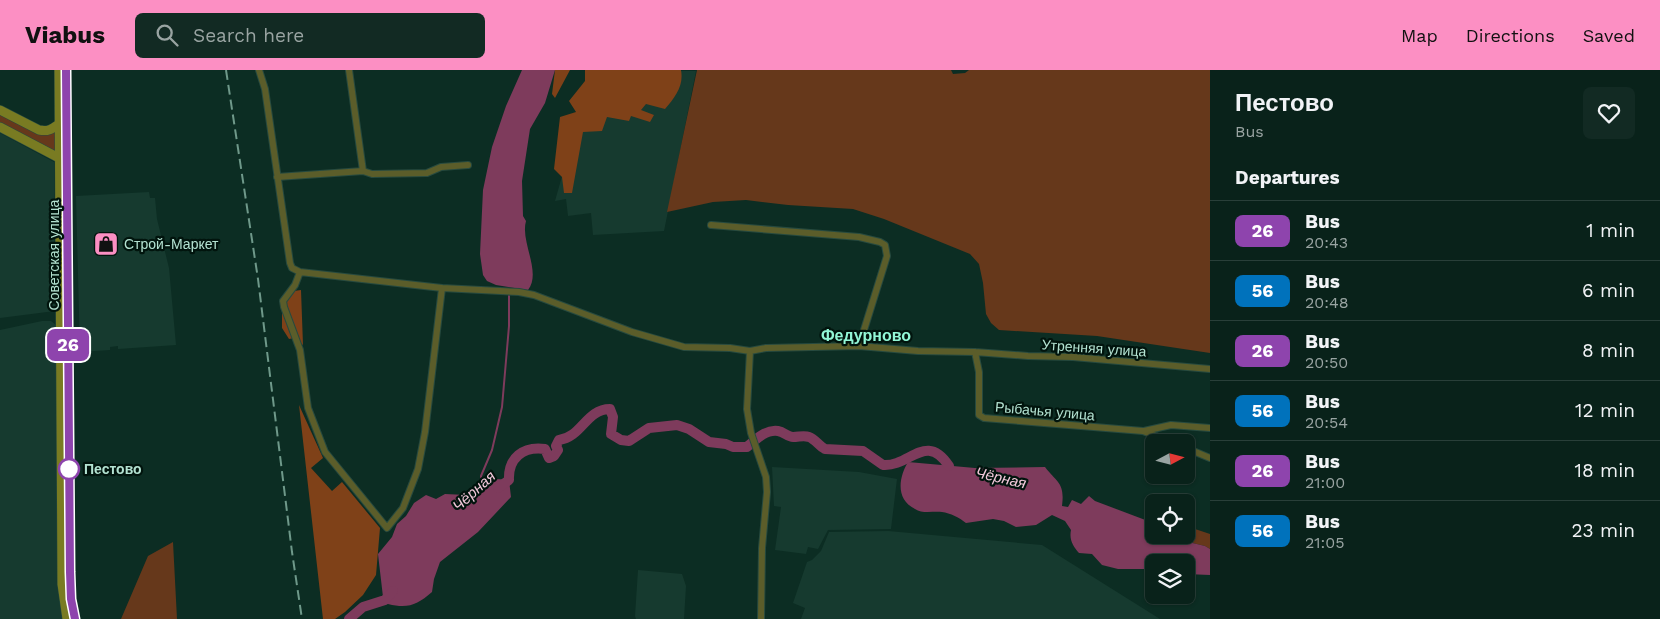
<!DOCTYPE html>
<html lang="en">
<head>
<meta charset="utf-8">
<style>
  :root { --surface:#09221a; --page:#122a23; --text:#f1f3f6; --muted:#99a4a2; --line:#293f39; --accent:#fc8fc3 }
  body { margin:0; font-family:"Work Sans",sans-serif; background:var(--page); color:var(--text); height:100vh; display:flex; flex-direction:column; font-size:19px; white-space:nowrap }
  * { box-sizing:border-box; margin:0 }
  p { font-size:16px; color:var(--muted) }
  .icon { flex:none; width:28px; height:28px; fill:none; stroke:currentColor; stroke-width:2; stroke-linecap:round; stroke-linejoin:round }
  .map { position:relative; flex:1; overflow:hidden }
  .panel { display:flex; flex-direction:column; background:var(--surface); width:450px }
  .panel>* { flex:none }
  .badge { padding:0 10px; border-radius:8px; font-size:18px; line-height:32px }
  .needle { width:32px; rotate:83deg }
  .fabs { position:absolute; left:1145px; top:364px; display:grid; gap:10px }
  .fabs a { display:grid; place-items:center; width:50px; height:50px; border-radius:8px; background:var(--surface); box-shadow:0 1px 4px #0004,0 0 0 1px var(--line); font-size:25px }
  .map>.badge { position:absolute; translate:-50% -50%; box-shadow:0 0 0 2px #fff }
  h2 { padding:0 25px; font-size:19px; line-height:45px }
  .round { display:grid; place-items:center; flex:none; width:52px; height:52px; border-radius:8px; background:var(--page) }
  .head { display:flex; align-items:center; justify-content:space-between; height:85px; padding:0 25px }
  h1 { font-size:24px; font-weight:700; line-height:38px }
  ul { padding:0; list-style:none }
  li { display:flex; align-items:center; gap:15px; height:60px; padding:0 25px; border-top:1px solid var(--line) }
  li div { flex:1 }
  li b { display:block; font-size:19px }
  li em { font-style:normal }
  li .badge { min-width:55px; font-weight:700; text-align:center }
  header { display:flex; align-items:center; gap:30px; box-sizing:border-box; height:70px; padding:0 25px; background:var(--accent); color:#111 }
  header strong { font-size:24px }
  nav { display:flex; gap:28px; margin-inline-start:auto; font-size:18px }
  .search { width:350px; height:45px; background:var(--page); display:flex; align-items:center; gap:12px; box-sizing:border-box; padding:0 18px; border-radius:8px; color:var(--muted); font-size:19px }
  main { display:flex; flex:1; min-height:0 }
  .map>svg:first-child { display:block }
</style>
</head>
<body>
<header>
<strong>Viabus</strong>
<div class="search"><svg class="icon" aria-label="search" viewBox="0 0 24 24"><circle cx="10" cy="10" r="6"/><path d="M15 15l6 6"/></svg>Search here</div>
<nav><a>Map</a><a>Directions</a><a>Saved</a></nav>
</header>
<main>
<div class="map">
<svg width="1210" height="549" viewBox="0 0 1210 549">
  <rect width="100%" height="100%" fill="#0c2d23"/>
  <!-- built -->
  <path fill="#163a2f" d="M592 0 696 1 664 161 593 165 591 143 568 146 566 129 555 131Z
    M0 63 54 92 55 241 0 248Z
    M149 122 150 128H155L157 149 169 198 176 275 118 279V276L110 277V280L80 282 76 126Z
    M42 251H51L56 255 58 457 64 549H0V260Z
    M772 397 859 402 897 409 891 459 828 460 818 479 808 477 806 484 775 480 781 437 774 436Z
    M888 461 1042 475 1160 549H801L805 538 793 533 807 492 812 490 821 481 829 462Z
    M638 500 682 504 686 516 684 549H636L635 546Z"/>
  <!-- green -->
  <path fill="#66381b" d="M697 0H951L953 4 965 3 969 0H1210V283L1097 266 999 260 991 253 986 244 983 213 979 194 970 184 884 149 853 139 788 135 746 130 713 132 667 142Z
    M0 43 56 61V83L0 54Z
    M1186 456 1210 464V479L1205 476 1176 469 1177 465H1186Z
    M173 472 177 549H121L148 486Z"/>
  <!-- forest -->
  <path fill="#7f4118" d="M555 0H570L555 28 552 24Z
    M585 0H681C684 16 675 27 665 39L646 34 641 40 654 45 650 52 631 46 629 51 607 47 602 61 583 62 572 123H564L562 107 554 99 560 47 576 42 569 31 585 11Z
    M301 220 303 275 294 268 289 269 282 258V241L285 239 284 232 294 221Z
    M299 335 323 388 311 398 332 421 342 412 380 458 376 505 363 525 345 542 335 549H323Z"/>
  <!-- water -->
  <path fill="#7e3b5c" d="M522 0H555L545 33 530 59 522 111 523 146 526 151C520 172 542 202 528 220L496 215 487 211 483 205 480 184 483 120 492 77 506 36Z
    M908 392 975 398 1045 397C1057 413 1065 412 1062 436L1068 437 1072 430 1081 434 1089 426 1095 431 1148 451 1154 454V465H1163L1162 468 1168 474 1176 469 1205 476 1210 479V505L1186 504V492H1154V499H1118L1102 495 1092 484 1079 483C1073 476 1069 470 1071 460L1065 451 1052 445 1036 455 1016 457 1004 451 993 449 966 453C960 448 950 443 942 442 933 441 922 444 915 439 895 429 899 407 908 392Z
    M497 409 509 410 511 427 478 462 440 492 434 509 432 522C417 535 408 539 388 534L383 527 378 484 392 467 397 454 406 446 414 433 426 425 436 429 445 424 466 425Z"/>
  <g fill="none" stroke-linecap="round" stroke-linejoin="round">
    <!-- stream -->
    <path stroke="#7e3b5c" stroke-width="2" d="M481 419V406L492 380 502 337 509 256V226"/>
    <!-- river -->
    <path stroke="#7e3b5c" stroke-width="10" d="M498 418 509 410C508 388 523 376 545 379L549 388 554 386 558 380 556 376 559 370C582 367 586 339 610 339L613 347 611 364 621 370 629 371 649 358 677 355 689 359 709 372 726 374 733 377H747C755 370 766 359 778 361 784 362 788 367 793 367 799 367 804 365 809 367 815 369 819 376 825 379L863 381 883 395C910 397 926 361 949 396
      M349 549 363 537 385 530 393 521"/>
    <defs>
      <path id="street" d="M259 0 265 19 290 193 292 198 300 202 442 218 519 222 534 225 632 262 684 277 730 278 750 281 766 278 859 276 918 281 975 282 1028 286 1073 287 1210 299
        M363 101 372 104 427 103 441 97 468 95
        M277 107 363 101 349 0
        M711 155 859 167 880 172 885 175 887 186 859 276
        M300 202 295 215 283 231 284 237 300 280 308 338 325 382 387 458 403 438 418 399 425 362 442 218
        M750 281 747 339 751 363 766 407 767 422 762 478 761 549
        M975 282 979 302V345L984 348 1143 361 1171 372
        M1144 361 1171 355 1210 358
        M1186 378 1210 388"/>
      <path id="secondary" d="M59 0 62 514 67 549
        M66 0 70 502 71 529 75 549
        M0 40 39 60C48 62 52 59 59 54
        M0 57 59 88"/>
    </defs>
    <!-- street casing -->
    <use href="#street" stroke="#274a3f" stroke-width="8"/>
    <!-- secondary casing -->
    <use href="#secondary" stroke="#274a3f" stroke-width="10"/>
    <!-- street -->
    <use href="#street" stroke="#5b5d2a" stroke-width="6"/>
    <!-- secondary -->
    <use href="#secondary" stroke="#797b22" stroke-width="9"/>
    <!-- rail -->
    <path stroke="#6f998a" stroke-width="2" stroke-dasharray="10 5" stroke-linecap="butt" d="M226 0 258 209 292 482 302 549"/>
  </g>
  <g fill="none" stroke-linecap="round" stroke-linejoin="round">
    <defs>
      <path id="line" d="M66 0 70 502 71 529 75 549"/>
    </defs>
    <!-- line casing -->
    <use href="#line" stroke="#fff" stroke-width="11"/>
    <!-- line -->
    <use href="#line" stroke="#8e44ad" stroke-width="8"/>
  </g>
  <!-- icons -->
  <defs>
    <symbol id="shop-square" viewBox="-11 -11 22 22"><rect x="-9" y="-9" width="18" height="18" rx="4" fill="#fc8fc3" stroke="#01140d"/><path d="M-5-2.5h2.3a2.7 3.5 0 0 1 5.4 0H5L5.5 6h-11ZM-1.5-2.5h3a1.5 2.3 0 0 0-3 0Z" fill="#111"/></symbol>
  </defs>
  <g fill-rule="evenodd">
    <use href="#shop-square" x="92" y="160" width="28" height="28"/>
  </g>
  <!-- markers -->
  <circle fill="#fff" stroke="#8e44ad" stroke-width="2.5" cx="69" cy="399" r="10"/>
  <g text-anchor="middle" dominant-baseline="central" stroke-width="4.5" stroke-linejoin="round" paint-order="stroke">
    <!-- poi labels -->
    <g font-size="14" fill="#b3e2d1" stroke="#01140d" text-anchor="start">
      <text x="124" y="174">Строй-Маркет</text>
    </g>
    <!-- street labels -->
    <g font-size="14" fill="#b3e2d1" stroke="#01140d">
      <text transform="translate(54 185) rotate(-90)">Советская улица</text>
      <text transform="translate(1094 278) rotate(4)">Утренняя улица</text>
      <text transform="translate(1045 341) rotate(5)">Рыбачья улица</text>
    </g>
    <!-- stop labels -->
    <g font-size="14" font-weight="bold" fill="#b3e2d1" stroke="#01140d" text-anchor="start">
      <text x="84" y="399">Пестово</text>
    </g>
    <!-- water labels -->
    <g font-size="15" font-style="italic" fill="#f3c9db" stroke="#01140d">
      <text transform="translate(1001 408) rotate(13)">Чёрная</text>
      <text transform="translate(474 421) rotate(-42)">Чёрная</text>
    </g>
    <!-- quarter labels -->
    <g font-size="16" font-weight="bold" fill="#92f7d6" stroke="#01140d">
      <text x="866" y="265">Федурново</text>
    </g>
  </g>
</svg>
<div class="fabs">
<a><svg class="needle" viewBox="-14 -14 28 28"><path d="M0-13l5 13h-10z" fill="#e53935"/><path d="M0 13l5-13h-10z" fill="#99a4a2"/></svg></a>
<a><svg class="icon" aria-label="locate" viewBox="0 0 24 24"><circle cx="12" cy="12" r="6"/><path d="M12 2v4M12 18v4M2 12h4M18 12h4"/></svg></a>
<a><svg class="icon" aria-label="layers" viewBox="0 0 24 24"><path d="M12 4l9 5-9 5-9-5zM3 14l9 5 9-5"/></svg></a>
</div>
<b class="badge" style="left:68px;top:275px;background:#8e44ad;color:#fff">26</b>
</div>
<section class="panel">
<div class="head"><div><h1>Пестово</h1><p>Bus</p></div><a class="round"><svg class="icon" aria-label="heart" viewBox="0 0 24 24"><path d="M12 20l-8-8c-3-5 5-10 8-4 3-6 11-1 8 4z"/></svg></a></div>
<h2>Departures</h2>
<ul>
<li><span class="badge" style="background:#8e44ad;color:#fff">26</span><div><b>Bus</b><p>20:43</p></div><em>1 min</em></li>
<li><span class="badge" style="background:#0072bc;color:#fff">56</span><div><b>Bus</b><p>20:48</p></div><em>6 min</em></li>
<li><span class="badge" style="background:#8e44ad;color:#fff">26</span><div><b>Bus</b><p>20:50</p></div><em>8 min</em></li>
<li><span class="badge" style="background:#0072bc;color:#fff">56</span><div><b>Bus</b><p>20:54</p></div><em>12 min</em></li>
<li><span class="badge" style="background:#8e44ad;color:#fff">26</span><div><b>Bus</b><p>21:00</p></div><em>18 min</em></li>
<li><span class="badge" style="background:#0072bc;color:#fff">56</span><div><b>Bus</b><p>21:05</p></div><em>23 min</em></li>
</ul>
</section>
</main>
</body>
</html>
